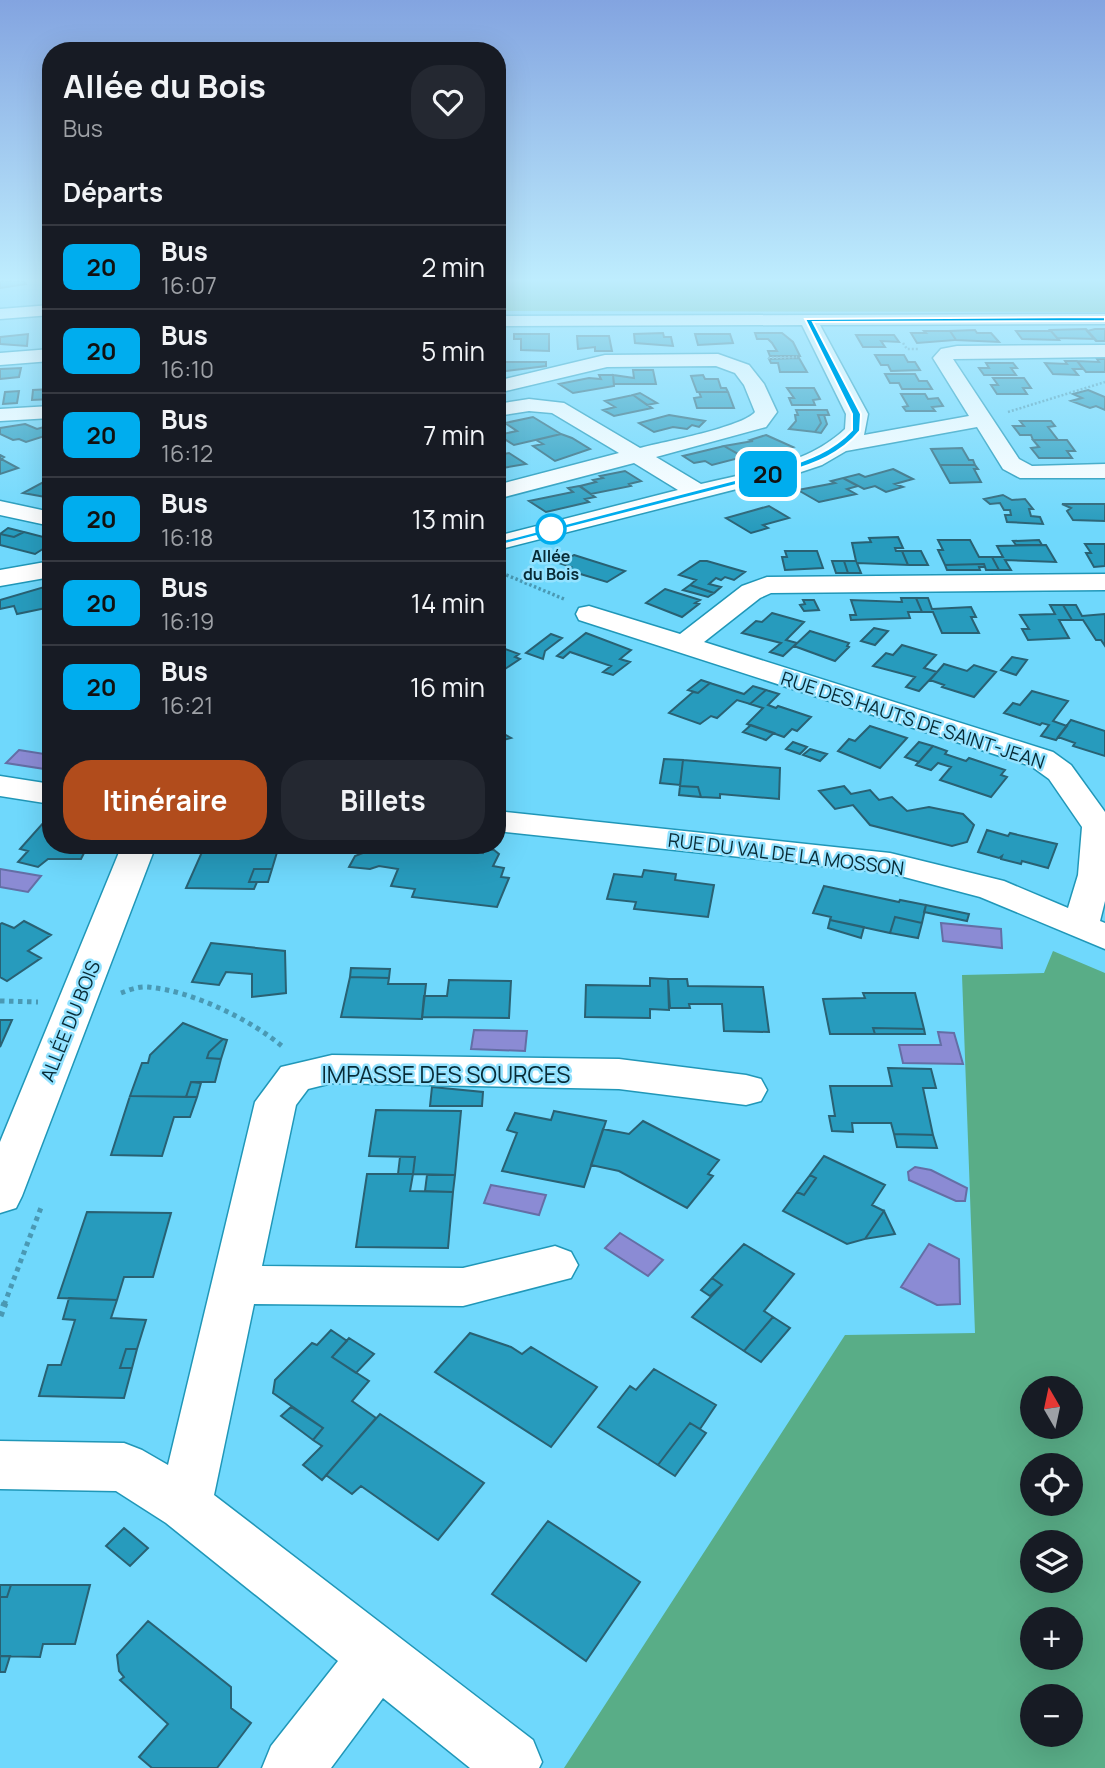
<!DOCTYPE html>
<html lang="fr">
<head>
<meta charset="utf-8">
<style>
  :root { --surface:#171b24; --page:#242831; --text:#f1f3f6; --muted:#9ea1a6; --line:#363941; --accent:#b14c1c }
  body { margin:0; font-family:Manrope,sans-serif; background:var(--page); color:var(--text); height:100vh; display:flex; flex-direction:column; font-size:26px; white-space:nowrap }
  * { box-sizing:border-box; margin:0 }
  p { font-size:23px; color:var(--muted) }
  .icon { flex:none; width:38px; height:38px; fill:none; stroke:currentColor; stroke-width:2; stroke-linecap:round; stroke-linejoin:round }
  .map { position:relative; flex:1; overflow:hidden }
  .sheet { position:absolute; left:42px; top:42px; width:464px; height:812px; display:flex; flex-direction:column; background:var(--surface); border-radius:28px; box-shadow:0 7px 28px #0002 }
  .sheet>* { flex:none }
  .badge { padding:0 14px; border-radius:10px; font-size:24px; line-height:46px }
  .needle { width:46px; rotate:351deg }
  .controls { position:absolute; left:1020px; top:1376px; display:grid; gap:14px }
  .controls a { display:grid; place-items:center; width:63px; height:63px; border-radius:50%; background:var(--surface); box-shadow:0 7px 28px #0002; font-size:35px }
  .map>.badge { position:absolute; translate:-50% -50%; box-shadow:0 0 0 4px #fff }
  h2 { padding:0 21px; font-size:26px; line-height:63px }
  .round { display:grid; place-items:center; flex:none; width:74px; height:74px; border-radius:28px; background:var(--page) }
  .headline { display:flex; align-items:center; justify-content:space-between; height:119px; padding:0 21px }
  h1 { font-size:33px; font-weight:700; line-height:52px }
  .cta { display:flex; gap:14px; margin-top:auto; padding:14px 21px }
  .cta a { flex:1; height:80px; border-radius:28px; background:var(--accent); color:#fff; font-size:28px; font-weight:700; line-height:80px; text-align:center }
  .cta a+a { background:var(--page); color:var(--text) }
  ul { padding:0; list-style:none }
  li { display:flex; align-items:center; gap:21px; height:84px; padding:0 21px; border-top:2px solid var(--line) }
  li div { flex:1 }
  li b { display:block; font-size:26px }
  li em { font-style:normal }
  li .badge { min-width:77px; font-weight:700; text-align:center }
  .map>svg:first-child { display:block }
</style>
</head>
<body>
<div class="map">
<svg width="1105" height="1768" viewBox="0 0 1105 1768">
  <rect width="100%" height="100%" fill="#6fd8fc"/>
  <!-- green -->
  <path fill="#59ad87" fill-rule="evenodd" d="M497 281H1105V312L497 311Z
    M1053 951 1105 973V1768H564L845 1335 975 1333 962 975 1044 973ZM1032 1388H1071V1426H1032ZM1032 1465H1071V1503H1032ZM1032 1542H1071V1580H1032ZM1032 1619H1071V1657H1032ZM1032 1696H1071V1734H1032Z"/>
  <!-- water -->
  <path fill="#8b8bd4" stroke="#646ea5" stroke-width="2" d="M19 750 51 755V770L6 763Z
    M0 869 41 876 28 892 0 887Z
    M941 923 1001 929 1002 948 943 941Z
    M474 1030 527 1031 525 1051 471 1049Z
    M938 1032 954 1033 963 1064 903 1063 899 1045H941Z
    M915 1167 931 1170 967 1188 965 1201H956L909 1180 908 1172Z
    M491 1185 546 1195 539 1215 484 1203Z
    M620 1233 663 1260 648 1276 605 1248Z
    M929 1244 959 1259 960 1304 937 1305 901 1287Z"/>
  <!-- building -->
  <path fill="#279bbd" stroke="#296173" stroke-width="2" d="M0 281H24L26 284 0 288Z
    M1086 329 1095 339 1057 338 1050 330Z
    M1095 329H1105V341H1096L1087 331Z
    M975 330 977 333H991L999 342 956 340 950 331Z
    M924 331H950L956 340 917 343 911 333H926Z
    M1016 331H1051L1059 340 1022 339Z
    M663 333 664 337H671L673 346 635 343 634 334Z
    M755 333H782L793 342 800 356H770L768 351H777L772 343 768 339H757Z
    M28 334 27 346 0 344V337Z
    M514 334H549V351L521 350V339H514Z
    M695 334H730L733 343 698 345Z
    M856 335H894L899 342 881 341 885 347H863Z
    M577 336H609L612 351H595V347L578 349Z
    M875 355H904L908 362H915L920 370 891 371 888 365H881Z
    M799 358 807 372H780L778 363H771L769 359Z
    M1097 359H1105V372H1086L1077 361 1099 362Z
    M1065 361H1077L1083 369H1073L1078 375 1053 374 1045 363 1067 364Z
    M497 362H546V366L497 372Z
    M986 363H1013L1017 368H1011L1016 375H984L979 368H989Z
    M21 368 19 377 0 379V369Z
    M633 370H653L656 384H614L613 375 634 378Z
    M885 374H915L919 381H927L932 389H902L899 383H890Z
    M599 375H613L614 386 573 393 559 384 589 378 601 379Z
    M703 375 705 379H718L721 388H726L728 392H697L691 376Z
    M993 378H1024L1031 388H1023L1027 394H997L991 385H998Z
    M787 388H814L820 399 813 400 815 405H792L789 398H794Z
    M51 389V399L32 400 33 390Z
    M1088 390 1105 397V410L1096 406 1090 408 1071 401 1082 398 1073 394Z
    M19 391 17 403 3 404 5 392Z
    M699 392H728L734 408H697L694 398 701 397Z
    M640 393 657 403 647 405 633 395Z
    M901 394H925L928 399 938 398 943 406 932 407 935 411H906L903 407 908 406Z
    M633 395 652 408 614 416 603 410 615 407 605 401Z
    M796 410H827L829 415H818L821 423 815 432 789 429 796 421 795 415H798Z
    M669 415 705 421 699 427 692 425 687 429 673 427 654 432 639 423Z
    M818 415H824L827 424 821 433 815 432 821 423Z
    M533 417 561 434 514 445 498 435 517 431 505 423Z
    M1020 421H1051L1055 426 1048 427 1058 440H1033L1031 435H1020L1013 426H1024Z
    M25 424 37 429 51 425V434L26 442 19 439 13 440 0 434V428Z
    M561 434 572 438 590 449 555 461 533 446 543 444 536 440Z
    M766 435 793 447 758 457 751 454 742 456 724 446 753 441 750 440Z
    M1033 440H1067L1075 451H1067L1072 458H1039L1031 448 1039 447Z
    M724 446 743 457 712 465 705 461 694 463 683 456Z
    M962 448 969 460H973L975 465H940L931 449Z
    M509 453 526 464 497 469V455Z
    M0 455 4 457 1 459 18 468 0 474Z
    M940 465H975L978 469H974L981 482 950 483Z
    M893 469 913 479 895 484 903 487 886 492 875 486 864 489 843 478 859 474 865 477Z
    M625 471 641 481 629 484 631 486 591 494 580 486 596 482 593 480 603 478 600 476Z
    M843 478 858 486 847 489 856 494 819 502 798 490 835 483 831 481Z
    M49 479 51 498 23 493Z
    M579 486 595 497 585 499 589 502 546 512 529 501 573 492 568 488Z
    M1003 495 1012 500 1025 499 1033 509H1029L1031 516 1040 517 1043 524 1007 522 1005 515H1011L1010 510H1004L1000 503 990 504 984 499Z
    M1062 504H1105V521L1073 520 1067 511 1071 508Z
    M769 506 789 518 763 525 768 528 751 533 726 518Z
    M8 528 24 532 14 537 0 534Z
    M24 532 51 539V548L46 547 35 554 0 545V534L14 537Z
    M898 537 903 548H895L896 551H902L908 565 857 563 861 573H848L844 561H856L852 543 871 542 869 538Z
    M938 540H970L979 557H992L999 570H986L984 564 945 565 938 550H943Z
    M1039 540 1042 545H1016L1013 541Z
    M1085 544H1105V566L1094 567 1086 553H1091Z
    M1046 545 1056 562 1005 560 1011 570H999L992 557H1003L997 546Z
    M785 551H817L823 568 785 570 782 557H787Z
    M902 551H921L928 565H908Z
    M574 555 625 571 607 582 567 570 571 567 559 563Z
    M700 561H707L745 572 734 580 725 577 721 580 716 578 709 584 721 587 714 593 690 585 696 580 679 575Z
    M832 561H844L848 573H836Z
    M984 564 985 567H979L980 570H947L945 565Z
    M51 585V607L17 614 14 606 0 609V600Z
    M690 585 714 593 708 597 683 590Z
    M665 589 700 600 695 603 699 604 682 617 646 603Z
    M901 598H916L922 612H908L910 618 851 620 850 615H856L851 600 902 602Z
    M916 598H928L932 609 971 607 976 617H971L979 633H942L933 612H922Z
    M803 600H814L819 610 804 611 800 605 805 604Z
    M1050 605H1063L1072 620H1059L1069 638 1028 640 1022 629H1029L1020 615 1055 614Z
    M1063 605H1076L1082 616 1105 614V646L1101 640H1096L1083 620H1072Z
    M772 613 804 622 786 640 797 643 783 656 770 652 781 643 742 633 756 621 762 622Z
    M874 628 888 631 875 645 861 641Z
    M810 631 849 643 847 646 849 647 835 661 794 646Z
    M586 633 631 650 620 659 630 662 613 675 603 672 611 666 570 652 563 658 557 656Z
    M551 634 562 638 545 651 543 659 526 653Z
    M902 645 936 655 924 668 937 672 919 691 906 687 915 677 873 666 886 653 893 655Z
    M497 646 519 654 515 657 520 659 499 673Z
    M1012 657 1027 660 1016 675 1001 670Z
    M944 664 967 671 974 665 996 672 974 697 942 687 944 685 930 680Z
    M701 680 710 683 698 693 688 690Z
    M710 683 744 694 753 686 766 690 750 704 737 700 717 718 711 716 700 724 669 713 693 692 698 693Z
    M766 690 779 694 768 705 776 708 778 706 811 717 797 731 792 729 784 737 747 724 763 708 750 704Z
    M1032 691 1068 701 1053 721 1067 726 1056 740 1041 736 1049 725 1042 723 1040 725 1004 713 1013 703 1020 705Z
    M1071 720 1105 731V756L1073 746 1075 743 1058 737Z
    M751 725 774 733 766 740 743 732Z
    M870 726 907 738 880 768 838 751 849 739 855 741Z
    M497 730 511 738 499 741 500 757H497Z
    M793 742 807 747 800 754 786 749Z
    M919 742 933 746 919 762 905 757Z
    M933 746 947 751 945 754 966 761 969 758 1005 770 1001 775 1007 777 991 797 940 780 951 767 938 763 931 770 916 765Z
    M810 749 827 754 820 761 803 755Z
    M664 759 683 760 680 785 660 783Z
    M683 760 780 768 779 799 720 794V798L701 797 698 787 680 786Z
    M680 786 698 787 701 797 679 795Z
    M844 786 851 794 870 790 879 800 892 797 907 811 929 807 963 814 974 825 967 842 952 846 870 825 853 805 835 809 819 791Z
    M44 822 51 823V845H88L81 859H48L38 867 18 862 28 851 20 849Z
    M987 830 1008 836 1010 833 1057 844 1048 868 1022 861 1021 864 1001 859 1002 856 999 858 978 852Z
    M234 845H284L283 849H278L272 869H254L249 882H257L254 889 186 888 202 852H223Z
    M366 845H458L472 848 470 851 483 853 484 849 494 850 499 854 493 866 504 868 501 877 509 878 497 907 412 897 415 889 391 886 398 869 379 866 370 869 349 867 355 856 363 853Z
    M254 869H272L268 882H249Z
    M644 870 676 874 675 880 714 885 708 917 634 909 636 902 607 899 614 874 642 877Z
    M824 886 899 902 900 900 926 905 922 923 895 917 890 933 830 920 831 917 813 913Z
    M926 905 969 914 967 921 924 912Z
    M895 917 922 923 918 938 890 933Z
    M830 920 864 927 861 938 828 928Z
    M24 921 51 935 28 951 41 958 7 981 0 977V924L2 923 14 928Z
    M211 943 285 951 286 993 252 997V974L226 972 219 985 192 982Z
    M351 968 390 969 389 978 350 977Z
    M350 977 389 978 388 984H426L422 1019 341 1017Z
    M650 978 668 979 669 1010 650 1009V1018L585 1017 586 985 650 986Z
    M668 979H687L688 986 763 987 769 1032 724 1031 722 1004H689L690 1008H670Z
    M449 980 511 981 509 1018 422 1017 424 996H447Z
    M863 993H915L924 1029 873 1028 875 1034H830L823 999 865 998Z
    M0 1020H12L0 1047Z
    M183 1023 223 1039 209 1052 207 1058 221 1059 215 1082H191L186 1097 130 1096 142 1063H148L150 1055Z
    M873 1028 924 1029 925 1034H875Z
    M223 1039 227 1040 221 1059 207 1058 209 1052Z
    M888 1068 931 1069 936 1088H923L933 1135 894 1134 891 1123H852L853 1132 832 1131 829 1116H835L830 1086H892Z
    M191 1082 201 1083 197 1097H186Z
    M432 1087 483 1092 482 1106H430Z
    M130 1096 197 1097 190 1117H174L162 1156 111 1155Z
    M376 1110 461 1111 455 1175 413 1174 415 1157 369 1156Z
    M554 1111 606 1121 584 1187 502 1171 517 1133 507 1130 515 1113 551 1120Z
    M643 1121 719 1160 708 1174 713 1176 687 1208 619 1171 591 1165 603 1129 629 1134Z
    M894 1134 933 1135 937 1148 897 1147Z
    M824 1156 885 1185 872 1205 884 1211 865 1239 847 1244 783 1211 797 1192 804 1195 816 1178 810 1175Z
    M400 1157H415L413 1174H398Z
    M367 1174H413L410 1191 453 1192 448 1248 356 1247Z
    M427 1175H455L453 1192 425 1191Z
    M810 1175 816 1178 804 1195 797 1192Z
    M884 1211 895 1234 865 1239Z
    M87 1212 171 1213 153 1277H124L117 1300 58 1298Z
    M744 1244 794 1274 764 1311 773 1317 744 1351 692 1317 722 1285 712 1278Z
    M712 1278 722 1285 710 1296 701 1290Z
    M69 1298 117 1300 111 1318 146 1320 137 1349H126L120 1368H132L124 1398 39 1396 48 1365H61L75 1320 63 1319Z
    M773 1317 790 1328 761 1362 744 1351Z
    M331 1330 347 1341 332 1357 369 1381 352 1401 376 1418 322 1480 303 1465 322 1446 313 1440 323 1428 273 1393 275 1380 312 1343 317 1345Z
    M470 1333 511 1347 522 1354 531 1347 597 1387 551 1447 435 1372Z
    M349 1338 374 1354 356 1373 332 1357Z
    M126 1349H137L132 1368H120Z
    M654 1369 716 1405 700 1429 690 1423 658 1465 598 1427 630 1386 636 1390Z
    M291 1407 323 1428 313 1440 281 1416Z
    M380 1414 484 1483 438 1540 361 1486 352 1494 326 1475Z
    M690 1423 706 1433 675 1476 658 1465Z
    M548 1521 640 1582 586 1661 492 1594Z
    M124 1528 148 1548 130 1566 106 1546Z
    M0 1585H11L7 1597H0Z
    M11 1585H90L75 1644H43L40 1657 0 1656V1597H7Z
    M148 1621 231 1687V1708L251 1723 217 1768H152L139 1757 168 1724 120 1680 124 1677 119 1671 117 1655Z
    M0 1656H10L5 1672H0Z"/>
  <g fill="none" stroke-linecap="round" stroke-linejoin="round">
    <defs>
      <path id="minor" d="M51 305V315L0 319V309Z
        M1105 314V324L820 325 868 414 864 435 969 416 933 358 941 349 957 346 1105 345V357L953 359 1019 459 1032 466 1105 464V478H1020L1003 469 977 427 846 451 822 465 792 475 497 550V536L678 490 634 463 497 499V485L619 453 552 413 529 411 497 416V404L529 399 564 403 640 448C663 442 743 427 755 412L744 385 735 373 716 366 607 367 497 393V381L605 355 718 354 749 365 764 384 777 412 766 427 656 457 701 484C750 472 807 465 845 429L846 414 802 325 497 326V316Z
        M51 349V361L0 365V353Z
        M51 406V418L0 421V409Z
        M0 501 51 512V526L0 515Z
        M51 561V577L0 586V570Z
        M1105 574V590L771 593 760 598 704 642 1053 752 1071 765 1105 812V901L1100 921 1105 923V949L980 897 889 873 497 831V811L890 853 1004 881 1068 908 1078 875 1082 827 1049 779 1031 766 579 620 576 614 579 608 589 606 680 634 742 586 767 577Z
        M0 776 51 784V804L0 796Z
        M122 845H156L22 1196 16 1208 0 1213V1142Z
        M332 1055 619 1059 746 1075 761 1079 767 1090 761 1101 746 1105 619 1089 332 1083 308 1089 296 1105 262 1266 463 1268 555 1246 571 1252 578 1265 571 1278 463 1306 254 1304 214 1495 533 1740 542 1762 539 1768H470L383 1698 331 1768H262L271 1746 338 1661 166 1523 116 1491 0 1489V1441L124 1443 142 1450 168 1465 255 1102 281 1067Z"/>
    </defs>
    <!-- minor casing -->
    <use href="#minor" stroke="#2097b8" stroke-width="3"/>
    <!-- path-far3 -->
    <path stroke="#4a99b4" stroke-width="2.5" stroke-dasharray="2 2" stroke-linecap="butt" d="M903 343 907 349H919
      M768 358 797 357
      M1008 412 1105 382"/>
    <!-- path-far2 -->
    <path stroke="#4a99b4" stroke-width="3.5" stroke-dasharray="2.5 2.5" stroke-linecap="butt" d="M497 571 564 599"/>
    <!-- path-far1 -->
    <path stroke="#4a99b4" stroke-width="5" stroke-dasharray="4.5 4.5" stroke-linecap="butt" d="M121 993C129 990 139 986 148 987 192 991 250 1019 283 1047
      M0 1001 38 1002
      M4 1305 42 1205"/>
    <!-- path -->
    <path stroke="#4a99b4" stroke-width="7" stroke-dasharray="5 5" stroke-linecap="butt" d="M0 1316 5 1303"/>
    <!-- minor -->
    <use href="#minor" fill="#fff" fill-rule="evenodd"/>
  </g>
  <!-- sky -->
  <linearGradient id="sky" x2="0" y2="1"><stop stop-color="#83a4e0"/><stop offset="0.53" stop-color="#beedfe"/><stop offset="1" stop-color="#beedfe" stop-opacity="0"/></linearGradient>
  <rect width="1105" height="529" fill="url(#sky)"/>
  <!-- line -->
  <path fill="#00adee" stroke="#fff" stroke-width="2" d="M1105 317V321L813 322 861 414 860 431C841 454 815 464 787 472L497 546 492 543 781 468C808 460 832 451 852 430V414L805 319Z"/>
  <!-- markers -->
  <circle fill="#fff" stroke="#00adee" stroke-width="3.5" cx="551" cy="529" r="14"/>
  <g text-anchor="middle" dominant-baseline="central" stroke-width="5" stroke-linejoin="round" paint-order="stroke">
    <!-- far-stop labels -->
    <g font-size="16" font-weight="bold" fill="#082b36" stroke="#93e2ff">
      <text x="551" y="556">Allée<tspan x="551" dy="18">du Bois</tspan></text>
    </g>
    <!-- street labels -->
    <g font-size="19" fill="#082b36" stroke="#93e2ff">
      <text transform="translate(913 720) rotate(18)">RUE DES HAUTS DE SAINT-JEAN</text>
      <text transform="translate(786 854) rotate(7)">RUE DU VAL DE LA MOSSON</text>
      <text transform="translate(70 1021) rotate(-68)">ALLÉE DU BOIS</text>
    </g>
    <!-- near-street labels -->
    <g font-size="23" fill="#082b36" stroke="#93e2ff">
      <text x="446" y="1074">IMPASSE DES SOURCES</text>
    </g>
  </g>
</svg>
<div class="controls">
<a><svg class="needle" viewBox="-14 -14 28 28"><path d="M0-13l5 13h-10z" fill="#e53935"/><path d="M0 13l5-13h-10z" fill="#9ea1a6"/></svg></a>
<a><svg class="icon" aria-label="locate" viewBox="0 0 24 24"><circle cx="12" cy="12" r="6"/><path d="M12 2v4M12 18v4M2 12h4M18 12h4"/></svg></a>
<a><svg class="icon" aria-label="layers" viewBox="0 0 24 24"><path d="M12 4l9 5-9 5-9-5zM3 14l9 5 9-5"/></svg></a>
<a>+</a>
<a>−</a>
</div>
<b class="badge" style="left:768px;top:474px;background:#00adee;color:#111">20</b>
<section class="sheet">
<div class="headline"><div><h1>Allée du Bois</h1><p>Bus</p></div><a class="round"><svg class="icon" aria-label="heart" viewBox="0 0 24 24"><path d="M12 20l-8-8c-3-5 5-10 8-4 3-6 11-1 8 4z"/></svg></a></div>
<h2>Départs</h2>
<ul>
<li><span class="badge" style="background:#00adee;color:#111">20</span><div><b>Bus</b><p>16:07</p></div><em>2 min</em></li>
<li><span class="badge" style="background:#00adee;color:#111">20</span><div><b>Bus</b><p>16:10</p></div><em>5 min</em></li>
<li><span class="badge" style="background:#00adee;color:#111">20</span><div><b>Bus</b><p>16:12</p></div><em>7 min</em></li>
<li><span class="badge" style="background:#00adee;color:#111">20</span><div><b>Bus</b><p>16:18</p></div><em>13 min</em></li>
<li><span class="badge" style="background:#00adee;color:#111">20</span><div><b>Bus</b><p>16:19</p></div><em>14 min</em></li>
<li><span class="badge" style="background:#00adee;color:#111">20</span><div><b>Bus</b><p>16:21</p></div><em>16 min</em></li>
</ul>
<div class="cta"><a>Itinéraire</a><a>Billets</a></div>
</section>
</div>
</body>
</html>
